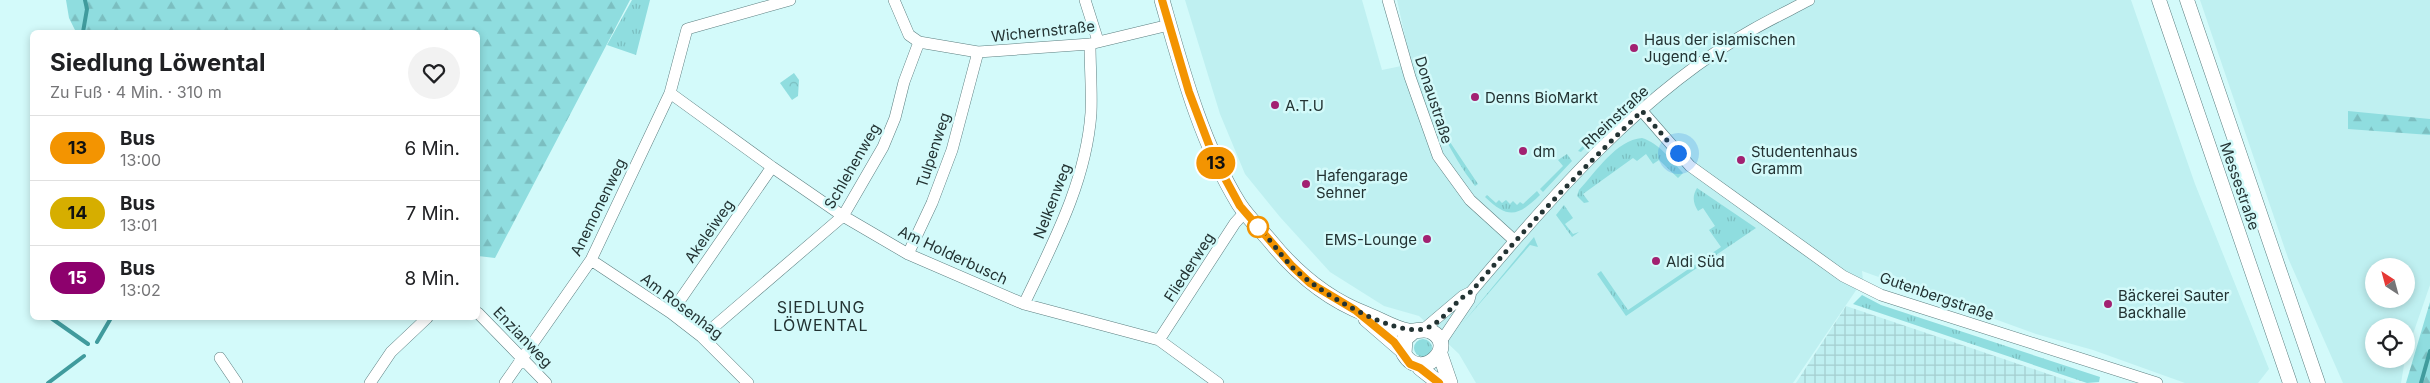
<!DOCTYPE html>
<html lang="de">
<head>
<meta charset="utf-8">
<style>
  :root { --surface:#fff; --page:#f2f2f2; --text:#202124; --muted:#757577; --line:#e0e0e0 }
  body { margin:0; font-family:Inter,sans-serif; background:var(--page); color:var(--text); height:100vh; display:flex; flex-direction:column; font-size:19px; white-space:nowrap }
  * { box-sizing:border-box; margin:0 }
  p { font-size:16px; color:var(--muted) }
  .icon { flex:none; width:28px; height:28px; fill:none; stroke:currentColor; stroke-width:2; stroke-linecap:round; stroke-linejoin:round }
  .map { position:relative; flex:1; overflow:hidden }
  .side { position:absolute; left:30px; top:30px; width:450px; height:290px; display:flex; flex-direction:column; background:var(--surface); border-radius:8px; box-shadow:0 2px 8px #0003 }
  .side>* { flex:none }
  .badge { padding:0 10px; border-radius:16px; font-size:18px; line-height:32px }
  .needle { width:32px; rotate:324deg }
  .buttons { position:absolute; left:2365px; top:258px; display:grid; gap:10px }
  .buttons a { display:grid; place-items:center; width:50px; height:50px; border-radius:50%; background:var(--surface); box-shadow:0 2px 8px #0003; font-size:25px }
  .you { position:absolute; width:25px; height:25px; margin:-12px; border:4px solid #fff; border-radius:50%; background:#1a73e8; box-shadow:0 0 0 8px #1a73e833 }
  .map>.badge { position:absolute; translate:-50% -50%; box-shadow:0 0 0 2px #fff }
  .round { display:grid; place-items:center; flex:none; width:52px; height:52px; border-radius:26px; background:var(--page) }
  .overview { display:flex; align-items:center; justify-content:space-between; height:85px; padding:0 20px }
  h1 { font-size:24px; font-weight:700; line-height:38px }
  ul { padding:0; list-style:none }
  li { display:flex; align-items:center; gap:15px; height:65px; padding:0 20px; border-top:1px solid var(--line) }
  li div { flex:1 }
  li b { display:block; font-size:19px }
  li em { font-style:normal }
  li .badge { min-width:55px; font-weight:700; text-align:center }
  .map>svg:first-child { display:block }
</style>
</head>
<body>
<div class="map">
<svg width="2430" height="383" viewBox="0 0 2430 383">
  <defs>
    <pattern id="industrial-grid" width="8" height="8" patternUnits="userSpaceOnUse" patternTransform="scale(1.25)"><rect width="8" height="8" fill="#bff0f1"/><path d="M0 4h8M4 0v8" fill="none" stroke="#a4cecf"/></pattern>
    <pattern id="grass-tufts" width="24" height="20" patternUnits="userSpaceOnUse" patternTransform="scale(1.25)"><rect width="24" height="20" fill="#8fdddf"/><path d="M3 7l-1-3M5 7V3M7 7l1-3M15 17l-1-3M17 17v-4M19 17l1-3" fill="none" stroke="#7bbec0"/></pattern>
    <pattern id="forest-firs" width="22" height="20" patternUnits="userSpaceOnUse" patternTransform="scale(1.25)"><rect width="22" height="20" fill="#8fdddf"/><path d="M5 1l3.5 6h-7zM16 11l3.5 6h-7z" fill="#7bbec0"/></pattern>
    <pattern id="park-crowns" width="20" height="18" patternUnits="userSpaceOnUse" patternTransform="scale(1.25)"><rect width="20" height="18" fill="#8fdddf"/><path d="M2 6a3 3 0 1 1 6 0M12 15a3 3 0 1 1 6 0" fill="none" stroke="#7bbec0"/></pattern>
  </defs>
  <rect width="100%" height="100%" fill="#d3fafa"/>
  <!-- built -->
  <path fill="#bff0f1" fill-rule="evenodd" d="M1185 0H1362L1382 70 1411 64 1397 0H2131L2195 184 2269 369 2258 383H2185L2093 350 2036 334 1862 271 1863 280 1793 383H1476L1459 354 1419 316 1384 306 1330 272 1280 217 1245 174 1220 114Z
    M2200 0H2430V285L2406 354V326H2374V359H2405L2401 383H2343L2288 258ZM2374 266H2406V299H2374Z"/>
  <!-- industrial -->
  <path fill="url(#industrial-grid)" d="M1846 306 1977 350 2075 383H1796Z"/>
  <!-- grass -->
  <path fill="url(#grass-tufts)" d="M632 0H650L636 55 607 45Z
    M1423 81 1448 139 1478 184 1475 186C1450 154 1436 120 1420 82Z
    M1619 109 1621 111 1581 152 1578 151Z
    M1642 138C1659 143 1671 160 1683 173L1678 178 1659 160 1653 164 1646 154 1637 161 1633 158 1583 194 1589 202 1584 203 1577 196 1579 190C1596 172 1616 140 1642 138Z
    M1567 154 1572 161 1543 192 1540 189 1563 166 1558 160Z
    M1697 188 1756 228 1626 316 1597 274 1601 271 1628 310 1721 247 1709 230 1715 226 1703 208 1698 211C1693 203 1692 196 1697 188Z
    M1537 191 1540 195C1518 216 1509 220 1485 197L1487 195 1496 203 1499 200 1502 203 1506 200 1510 204 1513 201 1517 205 1520 202 1523 204Z
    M1564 205 1573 218 1565 224 1573 234 1579 232 1572 237 1556 215Z
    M1534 237 1538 247 1530 245 1462 324Z
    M1862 295 1881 305 2100 377 2099 382 2087 383 1853 304Z
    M1414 348a9 9 0 1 1 18 0a9 9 0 1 1-18 0Z"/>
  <!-- forest -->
  <path fill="url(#forest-firs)" d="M66 0H630L495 258 478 256V32H76L69 18Z
    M2348 111 2430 119V135L2348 129Z
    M2430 302V383H2406Z"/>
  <!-- park -->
  <path fill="url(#park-crowns)" d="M794 73 799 80 798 96 792 100 780 83Z"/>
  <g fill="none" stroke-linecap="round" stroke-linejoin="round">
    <!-- stream -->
    <path stroke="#409b9d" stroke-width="4" d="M83 32 87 9 85 0
      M32 296V304
      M51 318 88 344
      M97 342 111 318
      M48 383 84 356
      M2421 383 2430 351"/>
    <defs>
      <path id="minor" d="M894 0 909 35 919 42 978 52 1090 44 1169 25
        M1085 0 1098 41
        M1388 0 1410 77 1438 156 1470 200 1514 240
        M670 93 772 167 843 216 908 254 1024 304 1159 340 1218 383
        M1642 111 1690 166 1843 276 1881 295 2157 383
        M908 254 932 203 952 150 978 52
        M591 260 671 313 702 337 748 383
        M1024 304C1053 243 1086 182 1091 113 1092 90 1090 67 1090 44
        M478 313 546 383
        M671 313 772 167
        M1424 329 1463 296 1471 292C1550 198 1644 90 1752 30 1771 19 1790 10 1809 0
        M702 337 843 216 883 147 895 118 904 82 919 42
        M1159 340 1235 223 1245 212
        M1440 343 1469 300 1471 292
        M220 358 237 383
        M370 383 391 352 427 318
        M505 383 591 260 670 93 687 29 790 0"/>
      <path id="tertiary" d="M2159 0 2290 383
        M2187 0 2318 383"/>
      <path id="secondary" d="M1162 0C1182 70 1201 142 1239 204 1248 218 1261 230 1271 242 1297 274 1327 299 1366 314 1379 319 1395 329 1408 331 1416 332 1423 328 1430 331 1460 345 1421 383 1404 354L1405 339 1414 331
        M1366 319 1403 351
        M1440 354 1450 383
        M1420 368 1439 383"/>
    </defs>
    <!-- minor casing -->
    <use href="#minor" stroke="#5c7f80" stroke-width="12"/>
    <!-- tertiary casing -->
    <use href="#tertiary" stroke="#5c7f80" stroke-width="15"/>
    <!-- secondary casing -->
    <use href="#secondary" stroke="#5c7f80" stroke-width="16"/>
    <!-- minor -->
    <use href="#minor" stroke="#fff" stroke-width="11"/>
    <!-- tertiary -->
    <use href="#tertiary" stroke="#fff" stroke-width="14"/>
    <!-- secondary -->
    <use href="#secondary" stroke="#fff" stroke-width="15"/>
  </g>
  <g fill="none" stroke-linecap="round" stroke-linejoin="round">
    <defs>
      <path id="line" d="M1162 0 1189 92 1214 158 1240 206 1292 266 1310 283 1355 310 1394 342 1410 364 1420 368 1439 383"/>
    </defs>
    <!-- line casing -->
    <use href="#line" stroke="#fff" stroke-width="11"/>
    <!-- line -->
    <use href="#line" stroke="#f39401" stroke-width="8"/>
    <!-- walk -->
    <path stroke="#233333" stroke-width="5" stroke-dasharray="0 9" d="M1258 227C1266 234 1280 254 1291 266 1314 289 1390 336 1423 329 1442 325 1454 300 1471 292 1525 228 1582 169 1642 111L1678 153"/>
  </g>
  <!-- markers -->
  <g fill="#a22171" stroke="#d3fafa" stroke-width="2">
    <circle cx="1634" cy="48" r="5"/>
    <circle cx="1475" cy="97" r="5"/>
    <circle cx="1275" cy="105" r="5"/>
    <circle cx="1523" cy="151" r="5"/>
    <circle cx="1741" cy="160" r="5"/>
    <circle cx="1306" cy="184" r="5"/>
    <circle cx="1427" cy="239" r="5"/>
    <circle cx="1656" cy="261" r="5"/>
    <circle cx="2108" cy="304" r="5"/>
  </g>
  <circle fill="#fff" stroke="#f39401" stroke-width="2.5" cx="1258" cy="227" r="10"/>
  <g text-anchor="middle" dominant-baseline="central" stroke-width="5" stroke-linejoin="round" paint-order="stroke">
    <!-- street labels -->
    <g font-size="15" fill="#233333" stroke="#d3fafa">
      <text transform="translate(1043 31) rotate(-6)">Wichernstraße</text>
      <text transform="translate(1434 100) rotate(72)">Donaustraße</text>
      <text transform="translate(1615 117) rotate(-43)">Rheinstraße</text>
      <text transform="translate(933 150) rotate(-72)">Tulpenweg</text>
      <text transform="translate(852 166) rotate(-60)">Schlehenweg</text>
      <text transform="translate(2240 186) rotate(71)">Messestraße</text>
      <text transform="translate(1052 201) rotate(-69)">Nelkenweg</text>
      <text transform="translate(598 207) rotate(-64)">Anemonenweg</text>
      <text transform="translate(709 231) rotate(-55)">Akeleiweg</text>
      <text transform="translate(953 255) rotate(25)">Am Holderbusch</text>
      <text transform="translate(1189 267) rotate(-57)">Fliederweg</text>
      <text transform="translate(1937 296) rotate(19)">Gutenbergstraße</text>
      <text transform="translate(682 306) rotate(37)">Am Rosenhag</text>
      <text transform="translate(523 337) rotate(46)">Enzianweg</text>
    </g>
    <!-- poi labels -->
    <g font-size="15" fill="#233333" stroke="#d3fafa" text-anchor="start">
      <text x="1644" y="39">Haus der islamischen<tspan x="1644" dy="17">Jugend e.V.</tspan></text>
      <text x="1485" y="97">Denns BioMarkt</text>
      <text x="1285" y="105">A.T.U</text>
      <text x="1533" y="151">dm</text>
      <text x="1751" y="151">Studentenhaus<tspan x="1751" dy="17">Gramm</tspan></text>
      <text x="1316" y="175">Hafengarage<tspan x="1316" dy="17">Sehner</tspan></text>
      <text x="1417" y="239" text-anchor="end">EMS-Lounge</text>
      <text x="1666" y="261">Aldi Süd</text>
      <text x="2118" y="295">Bäckerei Sauter<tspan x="2118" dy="17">Backhalle</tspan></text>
    </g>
    <!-- neighbourhood labels -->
    <g font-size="16" letter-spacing="1" fill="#233333" stroke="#d3fafa">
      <text x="821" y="307">SIEDLUNG<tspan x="821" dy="18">LÖWENTAL</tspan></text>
    </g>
  </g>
</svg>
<div class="buttons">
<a><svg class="needle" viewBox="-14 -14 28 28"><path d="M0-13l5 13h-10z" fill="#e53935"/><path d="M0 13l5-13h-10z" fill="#757577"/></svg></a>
<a><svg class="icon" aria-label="locate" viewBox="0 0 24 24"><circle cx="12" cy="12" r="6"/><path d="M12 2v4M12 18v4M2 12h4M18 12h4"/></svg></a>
</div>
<div class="you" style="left:1678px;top:153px"></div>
<b class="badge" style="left:1216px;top:163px;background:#f39401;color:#111">13</b>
<section class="side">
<div class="overview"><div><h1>Siedlung Löwental</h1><p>Zu Fuß · 4 Min. · 310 m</p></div><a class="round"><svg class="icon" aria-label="heart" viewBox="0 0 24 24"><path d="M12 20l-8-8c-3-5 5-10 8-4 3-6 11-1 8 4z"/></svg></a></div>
<ul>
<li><span class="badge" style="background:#f39401;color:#111">13</span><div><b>Bus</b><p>13:00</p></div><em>6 Min.</em></li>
<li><span class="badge" style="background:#d6ae00;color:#111">14</span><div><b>Bus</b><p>13:01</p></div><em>7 Min.</em></li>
<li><span class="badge" style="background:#8d016d;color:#fff">15</span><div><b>Bus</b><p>13:02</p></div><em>8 Min.</em></li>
</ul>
</section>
</div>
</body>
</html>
